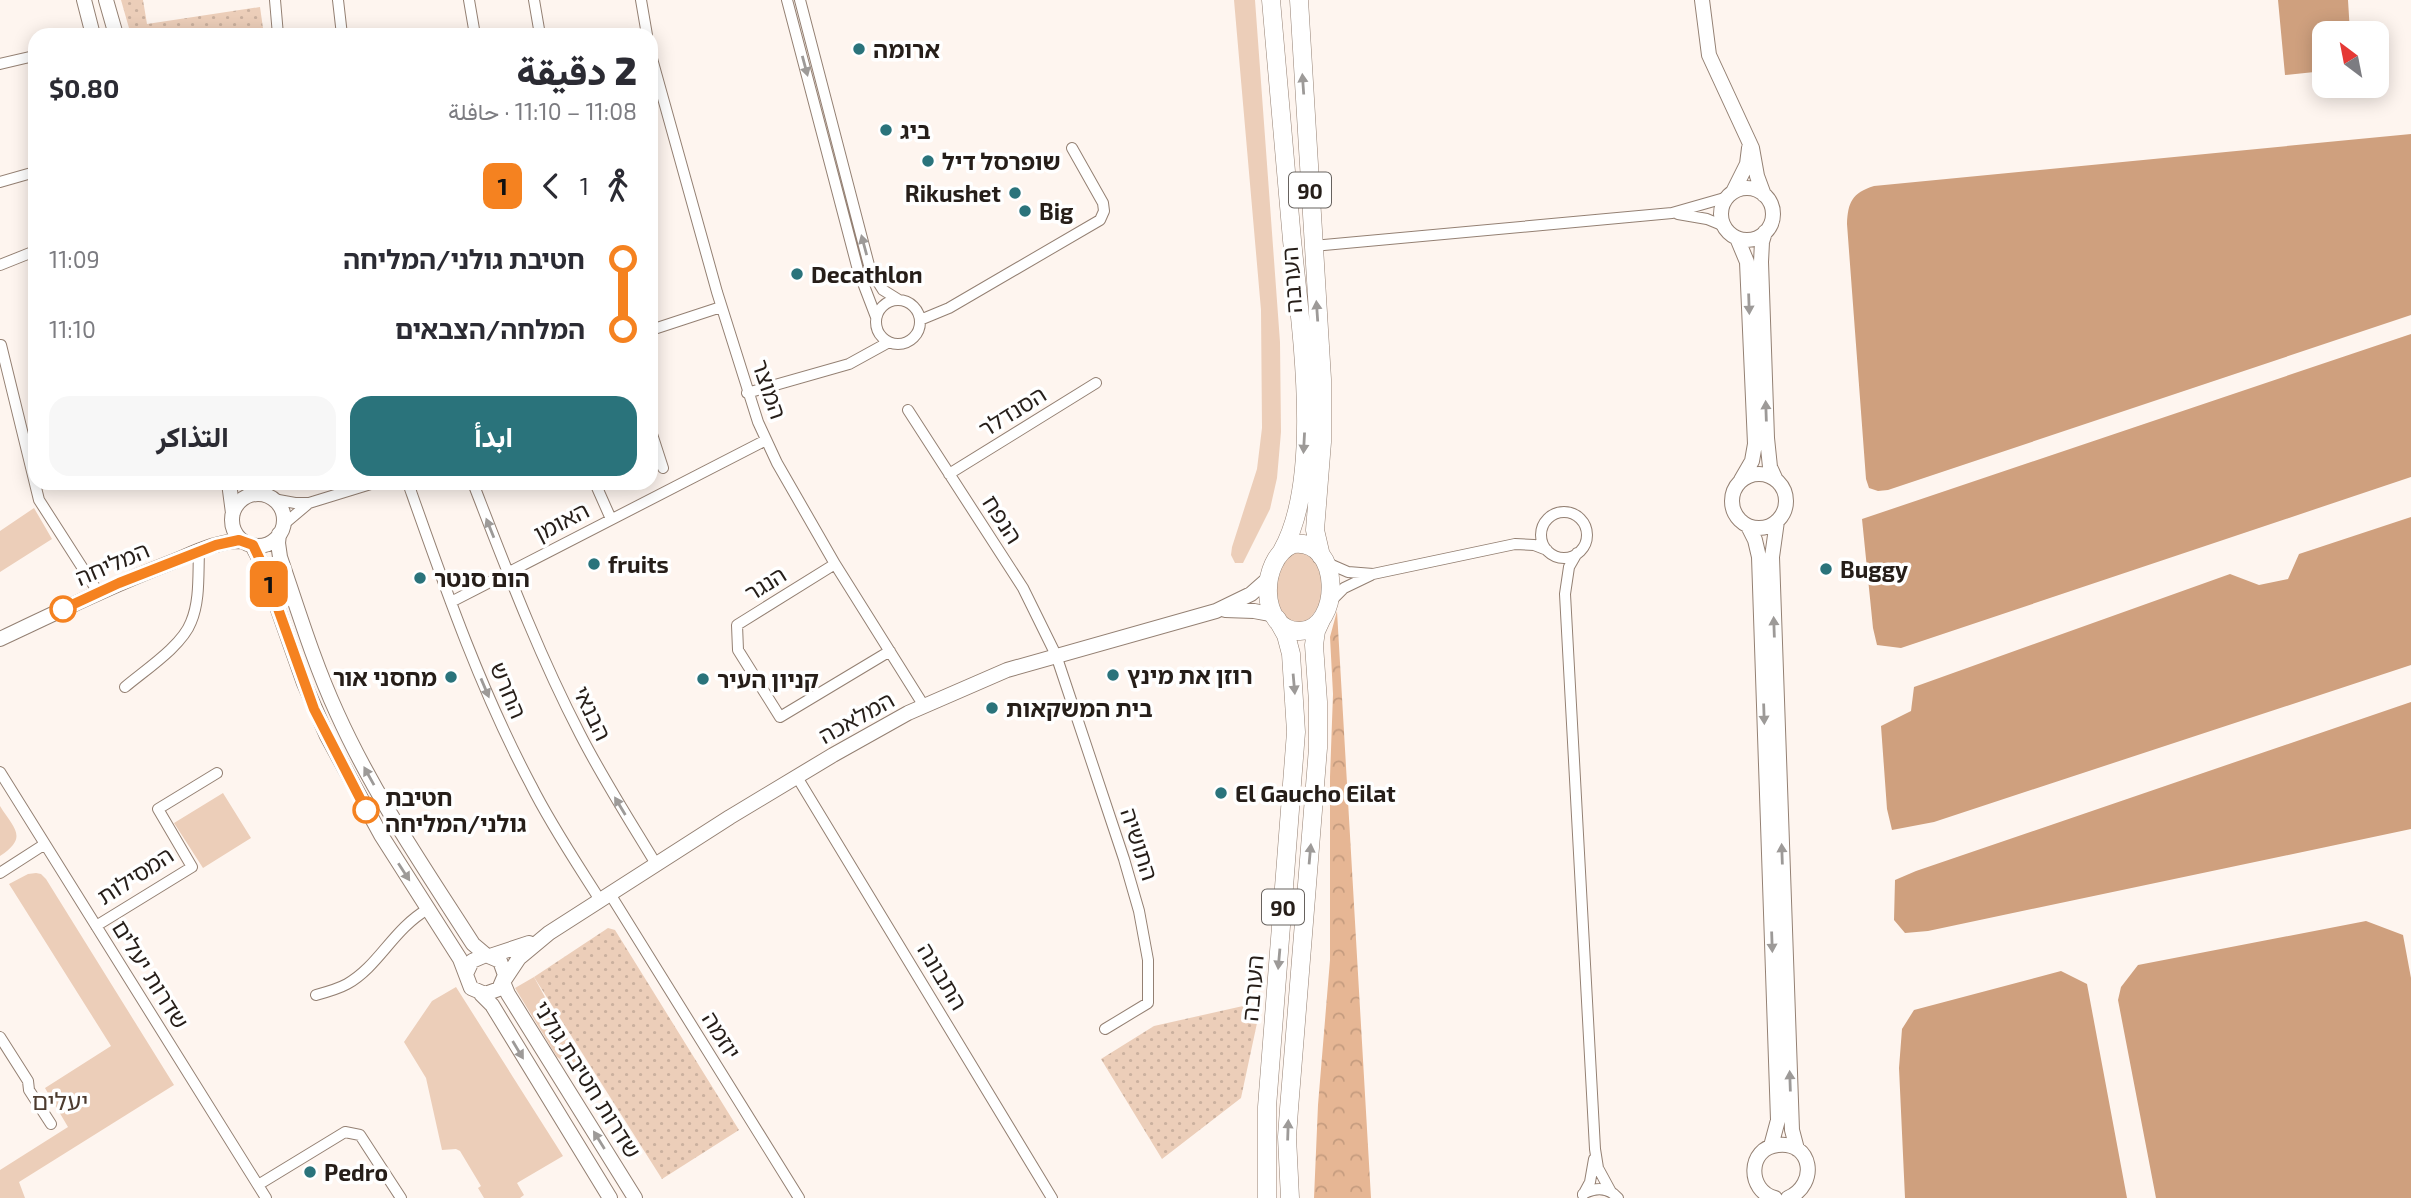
<!DOCTYPE html>
<html lang="ar">
<head>
<meta charset="utf-8">
<style>
  :root { --surface:#fff; --page:#f7f7f7; --text:#2b2b33; --muted:#7c7c81; --accent:#2a737b }
  body { margin:0; font-family:"Exo 2",Vazirmatn,"Noto Sans Hebrew",sans-serif; background:var(--page); color:var(--text); direction:rtl; height:100vh; display:flex; flex-direction:column; font-size:26px; white-space:nowrap }
  * { box-sizing:border-box; margin:0 }
  p { font-size:23px; color:var(--muted) }
  .icon { flex:none; width:38px; height:38px; fill:none; stroke:currentColor; stroke-width:2; stroke-linecap:round; stroke-linejoin:round }
  .map { position:relative; flex:1; overflow:hidden; direction:ltr }
  .drawer { position:absolute; left:28px; top:28px; width:630px; height:462px; display:flex; flex-direction:column; background:var(--surface); border-radius:21px; box-shadow:0 4px 18px #0003; direction:rtl }
  .drawer>* { flex:none }
  .badge { padding:0 14px; border-radius:10px; font-size:24px; line-height:46px }
  .needle { width:46px; rotate:328deg }
  .buttons { position:absolute; left:2312px; top:21px; display:grid; gap:14px }
  .buttons a { display:grid; place-items:center; width:77px; height:77px; border-radius:14px; background:var(--surface); box-shadow:0 4px 18px #0003; font-size:35px }
  .map>.badge { position:absolute; translate:-50% -50%; box-shadow:0 0 0 4px #fff }
  .legs { display:flex; align-items:center; gap:10px; height:77px; padding:0 21px; font-size:23px }
  .legs p { margin-inline-start:auto }
  .summary { display:flex; align-items:center; justify-content:space-between; height:119px; padding:0 21px }
  h1 { font-size:38px; font-weight:800; line-height:52px }
  .cta { display:flex; gap:14px; margin-top:auto; padding:14px 21px }
  .cta a { flex:1; height:80px; border-radius:21px; background:var(--accent); color:#fff; font-size:28px; font-weight:800; line-height:80px; text-align:center }
  .cta a+a { background:var(--page); color:var(--text) }
  ul { padding:0 21px; list-style:none }
  li { display:flex; align-items:center; gap:24px; height:70px; font-size:26px }
  li i { display:grid; place-items:center; width:10px; height:100%; margin:0 9px; background:currentColor }
  li i::after { content:''; width:18px; height:18px; margin:-9px; border:5px solid; border-radius:50%; background:var(--surface) }
  li p { margin-inline-start:auto }
  li:first-child i { background:linear-gradient(#0000 50%,currentColor 0) }
  li:last-child i { background:linear-gradient(currentColor 50%,#0000 0) }
  .map>svg:first-child { display:block }
</style>
</head>
<body>
<div class="map">
<svg width="2411" height="1198" viewBox="0 0 2411 1198">
  <defs>
    <pattern id="grass-dots" width="8" height="8" patternUnits="userSpaceOnUse" patternTransform="scale(1.75)"><rect width="8" height="8" fill="#ecceb9"/><path d="M2 2h.1M6 6h.1" fill="none" stroke="#cab09e" stroke-width="1.8" stroke-linecap="round"/></pattern>
    <pattern id="forest-crowns" width="20" height="18" patternUnits="userSpaceOnUse" patternTransform="scale(1.75)"><rect width="20" height="18" fill="#e6b694"/><path d="M2 6a3 3 0 1 1 6 0M12 15a3 3 0 1 1 6 0" fill="none" stroke="#c59c7f"/></pattern>
  </defs>
  <rect width="100%" height="100%" fill="#fef5ef"/>
  <!-- grass -->
  <path fill="url(#grass-dots)" d="M121 0H143L147 24 260 7 264 35H131Z
    M608 928 615 930 739 1130 662 1179 534 977Z
    M1243 1006 1260 1009 1241 1098 1162 1159 1101 1059 1154 1026Z"/>
  <!-- forest -->
  <path fill="url(#forest-crowns)" d="M1337 611 1371 1198H1314L1318 1105 1330 960V777L1333 694 1330 637Z"/>
  <!-- green -->
  <path fill="#ecceb9" d="M1234 0H1255L1280 342 1281 432 1277 478 1270 509 1243 563H1235L1231 555 1232 547 1257 469 1262 428 1261 310Z
    M34 508 52 539 0 572V531Z
    M1294 550 1312 555C1327 585 1329 600 1304 624L1286 619 1277 603 1276 572Z
    M223 793 251 838 203 868 174 823Z
    M0 806C15 830 28 837 0 856Z
    M36 873 41 874 46 879 174 1085 19 1182 25 1198H0V1170L68 1127 45 1088 111 1046 9 884 28 874Z
    M534 977 593 1085 582 1074 557 1057 515 988Z
    M456 987 563 1156 517 1183 524 1195 520 1198H484L478 1188 481 1186 460 1151 456 1149 442 1150 426 1078 404 1042 432 1001Z"/>
  <!-- water -->
  <path fill="#cfa07e" d="M2278 0H2348L2350 33H2324V71L2285 75Z
    M2411 134V315L1888 490 1878 491 1869 488 1866 479 1847 224C1848 202 1852 193 1874 186Z
    M2411 334V477L1901 648 1877 645 1873 628 1862 519Z
    M2411 517V665L1934 822 1892 830 1887 809 1881 726 1911 711 1914 687 2230 574 2259 585 2288 579 2299 554Z
    M2411 702V829L1928 931 1905 933 1894 920 1895 880 1916 871Z
    M2366 921 2403 935 2411 978V1198H2156L2118 1000 2121 987 2138 965Z
    M2061 971 2087 984 2127 1198H1905L1899 1068 1902 1029 1914 1010Z"/>
  <g fill="none" stroke-linecap="round" stroke-linejoin="round">
    <defs>
      <path id="minor" d="M275 0 278 35
        M338 0 342 35
        M469 0 475 35
        M534 0 540 35
        M641 0 647 35
        M787 0 858 270 876 317
        M800 0 870 269 883 290 899 300
        M651 55 717 292 758 422 777 463 835 564 924 706
        M0 64 34 56
        M0 182 35 172
        M1678 214 1707 219 1724 226
        M1313 246 1672 213 1728 197
        M0 265 35 251
        M876 322a22 22 0 1 1 44 0a22 22 0 1 1-44 0Z
        M920 320 949 308 1100 220 1104 211 1103 203 1072 148
        M651 330 721 307
        M1 345 39 500 98 592
        M747 393 849 364 889 342
        M908 410 1023 588 1056 655 1124 859 1139 911 1148 960V1003L1105 1029
        M651 431 663 468
        M949 474 1096 383
        M408 483C444 585 480 689 531 785 551 825 576 862 600 900
        M473 483C506 568 538 653 580 734 603 779 630 821 656 864
        M595 483 611 519
        M273 499 295 503H309L374 483
        M1541 535a23 23 0 1 1 46 0a23 23 0 1 1-46 0Z
        M283 525 309 503
        M1577 553 1569 567 1565 594 1595 1149 1598 1168 1611 1192
        M1325 562 1348 572 1373 574 1515 544 1534 545 1547 550
        M835 564 737 625 738 650 780 717 890 651
        M451 602 766 440
        M1329 603 1344 588 1371 575
        M125 687C145 670 182 646 191 622 200 601 198 575 199 552
        M0 772 266 1198
        M797 777 1052 1198
        M0 873 45 844
        M610 894 799 1198
        M96 926 192 867 158 809 217 773
        M316 995C327 992 338 989 347 984 379 966 393 929 428 909
        M0 1037 28 1081 29 1090 51 1124
        M258 1185 345 1132 360 1135 401 1198
        M1583 1194C1596 1187 1608 1187 1618 1198
        M1583 1195 1590 1182 1594 1159"/>
      <path id="tertiary" d="M84 0 93 35
        M106 0 116 35
        M1702 0 1709 55 1752 148 1757 176 1764 195
        M1721 214a26 26 0 1 1 52 0a26 26 0 1 1-52 0Z
        M1733 192 1747 164 1749 148
        M1765 232 1762 242 1761 262 1767 438 1770 467 1775 478
        M1737 238 1747 262 1755 444 1752 461 1741 480
        M1732 501a27 27 0 1 1 54 0a27 27 0 1 1-54 0Z
        M229 483 233 513
        M232 520a26 26 0 1 1 52 0a26 26 0 1 1-52 0Z
        M1777 521 1772 557 1792 1130 1797 1149
        M1748 526 1755 540 1759 557 1778 1120 1771 1146
        M279 534 278 543 280 557C298 610 314 663 337 713 374 795 425 869 473 944L486 955
        M252 545 262 564 304 683 327 736 381 835 460 959 471 988 485 994 499 989 505 975 500 961 486 955 472 961 466 974
        M1225 610 1254 611 1275 615
        M0 639C57 612 113 585 172 562 194 553 219 540 243 541
        M490 956 529 943
        M505 979 519 958 549 933 730 817 833 755 908 713 1007 670 1216 611 1251 594 1268 579
        M503 982 508 994 635 1198
        M481 994 492 1005 610 1198
        M1775 1198C1747 1191 1747 1148 1778 1145 1812 1141 1819 1184 1788 1198"/>
      <path id="trunk" d="M1271 0C1278 80 1285 160 1292 240 1300 324 1324 476 1282 551
        M1299 0 1322 379V442L1315 530 1321 556
        M1293 544C1342 537 1342 630 1300 631 1259 632 1258 559 1293 544Z
        M1267 1198V1107L1296 732 1291 654 1286 635 1277 619
        M1290 1198 1287 1137 1289 1109 1318 748V702L1314 645 1316 631 1322 618"/>
    </defs>
    <!-- minor casing -->
    <use href="#minor" stroke="#948073" stroke-width="12"/>
    <!-- tertiary casing -->
    <use href="#tertiary" stroke="#948073" stroke-width="16"/>
    <!-- trunk casing -->
    <use href="#trunk" stroke="#948073" stroke-width="19"/>
    <!-- minor -->
    <use href="#minor" stroke="#fff" stroke-width="10"/>
    <!-- tertiary -->
    <use href="#tertiary" stroke="#fff" stroke-width="14"/>
    <!-- trunk -->
    <use href="#trunk" stroke="#fff" stroke-width="18"/>
  </g>
  <!-- one-way arrows -->
  <defs><path id="oneway-solid" d="M-6-.8H1V-3.2L6.5 0L1 3.2V.8H-6Z" transform="scale(1.75)"/></defs>
  <g fill="#9d9a98">
    <use href="#oneway-solid" transform="translate(805 66) rotate(75)"/>
    <use href="#oneway-solid" transform="translate(1303 84) rotate(-94)"/>
    <use href="#oneway-solid" transform="translate(864 245) rotate(-105)"/>
    <use href="#oneway-solid" transform="translate(1749 304) rotate(88)"/>
    <use href="#oneway-solid" transform="translate(1317 311) rotate(-94)"/>
    <use href="#oneway-solid" transform="translate(1766 411) rotate(-92)"/>
    <use href="#oneway-solid" transform="translate(1304 443) rotate(93)"/>
    <use href="#oneway-solid" transform="translate(490 528) rotate(-112)"/>
    <use href="#oneway-solid" transform="translate(1774 627) rotate(-92)"/>
    <use href="#oneway-solid" transform="translate(1294 684) rotate(85)"/>
    <use href="#oneway-solid" transform="translate(485 688) rotate(67)"/>
    <use href="#oneway-solid" transform="translate(1764 714) rotate(88)"/>
    <use href="#oneway-solid" transform="translate(369 776) rotate(-119)"/>
    <use href="#oneway-solid" transform="translate(620 806) rotate(-121)"/>
    <use href="#oneway-solid" transform="translate(1310 854) rotate(-85)"/>
    <use href="#oneway-solid" transform="translate(1782 854) rotate(-92)"/>
    <use href="#oneway-solid" transform="translate(404 872) rotate(57)"/>
    <use href="#oneway-solid" transform="translate(1772 942) rotate(88)"/>
    <use href="#oneway-solid" transform="translate(1279 959) rotate(95)"/>
    <use href="#oneway-solid" transform="translate(518 1050) rotate(59)"/>
    <use href="#oneway-solid" transform="translate(1790 1081) rotate(-92)"/>
    <use href="#oneway-solid" transform="translate(1288 1130) rotate(-88)"/>
    <use href="#oneway-solid" transform="translate(599 1140) rotate(-122)"/>
  </g>
  <g fill="none" stroke-linecap="round" stroke-linejoin="round">
    <defs>
      <path id="line-1" d="M63 609 119 583 216 545 239 540 253 545 262 564 314 709 366 810"/>
    </defs>
    <!-- line-1 casing -->
    <use href="#line-1" stroke="#fff" stroke-width="16"/>
    <!-- line-1 -->
    <use href="#line-1" stroke="#f58220" stroke-width="10"/>
  </g>
  <!-- markers -->
  <g fill="#2a737b" stroke="#fff" stroke-width="2.5">
    <circle cx="859" cy="49" r="7"/>
    <circle cx="886" cy="130" r="7"/>
    <circle cx="928" cy="161" r="7"/>
    <circle cx="1015" cy="193" r="7"/>
    <circle cx="1025" cy="211" r="7"/>
    <circle cx="797" cy="274" r="7"/>
    <circle cx="594" cy="564" r="7"/>
    <circle cx="1826" cy="569" r="7"/>
    <circle cx="420" cy="578" r="7"/>
    <circle cx="1113" cy="675" r="7"/>
    <circle cx="451" cy="677" r="7"/>
    <circle cx="703" cy="679" r="7"/>
    <circle cx="992" cy="708" r="7"/>
    <circle cx="1221" cy="793" r="7"/>
    <circle cx="310" cy="1172" r="7"/>
  </g>
  <g fill="#fff" stroke="#f58220" stroke-width="3.5">
    <circle cx="63" cy="609" r="12"/>
    <circle cx="366" cy="810" r="12"/>
  </g>
  <g text-anchor="middle" dominant-baseline="central" stroke-width="7" stroke-linejoin="round" paint-order="stroke">
    <!-- shield labels -->
    <g fill="#fff" stroke="#67625e" stroke-width="2">
      <rect x="1289" y="172.5" width="42" height="35" rx="5"/>
      <rect x="1262" y="889.5" width="42" height="35" rx="5"/>
    </g>
    <g font-size="21" font-weight="bold" fill="#261e19">
      <text x="1310" y="190">90</text>
      <text x="1283" y="907">90</text>
    </g>
    <!-- poi labels -->
    <g font-size="23" font-weight="bold" fill="#261e19" stroke="#fff" text-anchor="start">
      <text x="873" y="49">ארומה</text>
      <text x="900" y="130">ביג</text>
      <text x="942" y="161">שופרסל דיל</text>
      <text x="1001" y="193" text-anchor="end">Rikushet</text>
      <text x="1039" y="211">Big</text>
      <text x="811" y="274">Decathlon</text>
      <text x="608" y="564">fruits</text>
      <text x="1840" y="569">Buggy</text>
      <text x="434" y="578">הום סנטר</text>
      <text x="1127" y="675">רוזן את מינץ</text>
      <text x="437" y="677" text-anchor="end">מחסני אור</text>
      <text x="717" y="679">קניון העיר</text>
      <text x="1006" y="708">בית המשקאות</text>
      <text x="1235" y="793">El Gaucho Eilat</text>
      <text x="324" y="1172">Pedro</text>
    </g>
    <!-- street labels -->
    <g font-size="23" fill="#261e19" stroke="#fff">
      <text transform="translate(1291 280) rotate(-94)">הערבה</text>
      <text transform="translate(770 389) rotate(71)">המוצר</text>
      <text transform="translate(1012 411) rotate(-32)">הסנדלר</text>
      <text transform="translate(1003 519) rotate(57)">הנפח</text>
      <text transform="translate(561 521) rotate(-27)">האומן</text>
      <text transform="translate(112 563) rotate(-23)">המליחה</text>
      <text transform="translate(765 583) rotate(-32)">הנגר</text>
      <text transform="translate(509 690) rotate(67)">החרש</text>
      <text transform="translate(593 713) rotate(64)">הבנאי</text>
      <text transform="translate(856 717) rotate(-29)">המלאכה</text>
      <text transform="translate(1140 844) rotate(72)">התושיה</text>
      <text transform="translate(135 875) rotate(-33)">המסילות</text>
      <text transform="translate(151 974) rotate(58)">שדרות יעלים</text>
      <text transform="translate(943 976) rotate(59)">התבונה</text>
      <text transform="translate(1252 988) rotate(-85)">הערבה</text>
      <text transform="translate(722 1035) rotate(58)">יוזמה</text>
      <text transform="translate(588 1079) rotate(58)">שדרות חטיבת גולני</text>
    </g>
    <!-- stop labels -->
    <g font-size="23" font-weight="bold" fill="#261e19" stroke="#fff" text-anchor="start">
      <text x="385" y="797">חטיבת<tspan x="385" dy="26">גולני/המליחה</tspan></text>
    </g>
    <!-- neighbourhood labels -->
    <g font-size="24" fill="#4c3b2f" stroke="#fff">
      <text x="60" y="1100">יעלים</text>
    </g>
  </g>
</svg>
<div class="buttons">
<a><svg class="needle" viewBox="-14 -14 28 28"><path d="M0-13l5 13h-10z" fill="#e53935"/><path d="M0 13l5-13h-10z" fill="#7c7c81"/></svg></a>
</div>
<b class="badge" style="left:269px;top:584px;background:#f58220;color:#111">1</b>
<section class="drawer">
<div class="summary"><div><h1>2 دقيقة</h1><p>11:08 – 11:10 · حافلة</p></div><b>$0.80</b></div>
<div class="legs"><svg class="icon" aria-label="walk" viewBox="0 0 24 24"><circle cx="13" cy="4" r="2"/><path d="M13 8l-2 6 4 7M11 14l-3 7M7 12l3-4h3l4 4"/></svg>1<svg class="icon" aria-label="back" viewBox="0 0 24 24"><path d="M15 5l-7 7 7 7"/></svg><b class="badge" style="background:#f58220;color:#111">1</b></div>
<ul>
<li><i style="color:#f58220"></i><b>חטיבת גולני/המליחה</b><p>11:09</p></li>
<li><i style="color:#f58220"></i><b>המלחה/הצבאים</b><p>11:10</p></li>
</ul>
<div class="cta"><a>ابدأ</a><a>التذاكر</a></div>
</section>
</div>
</body>
</html>
